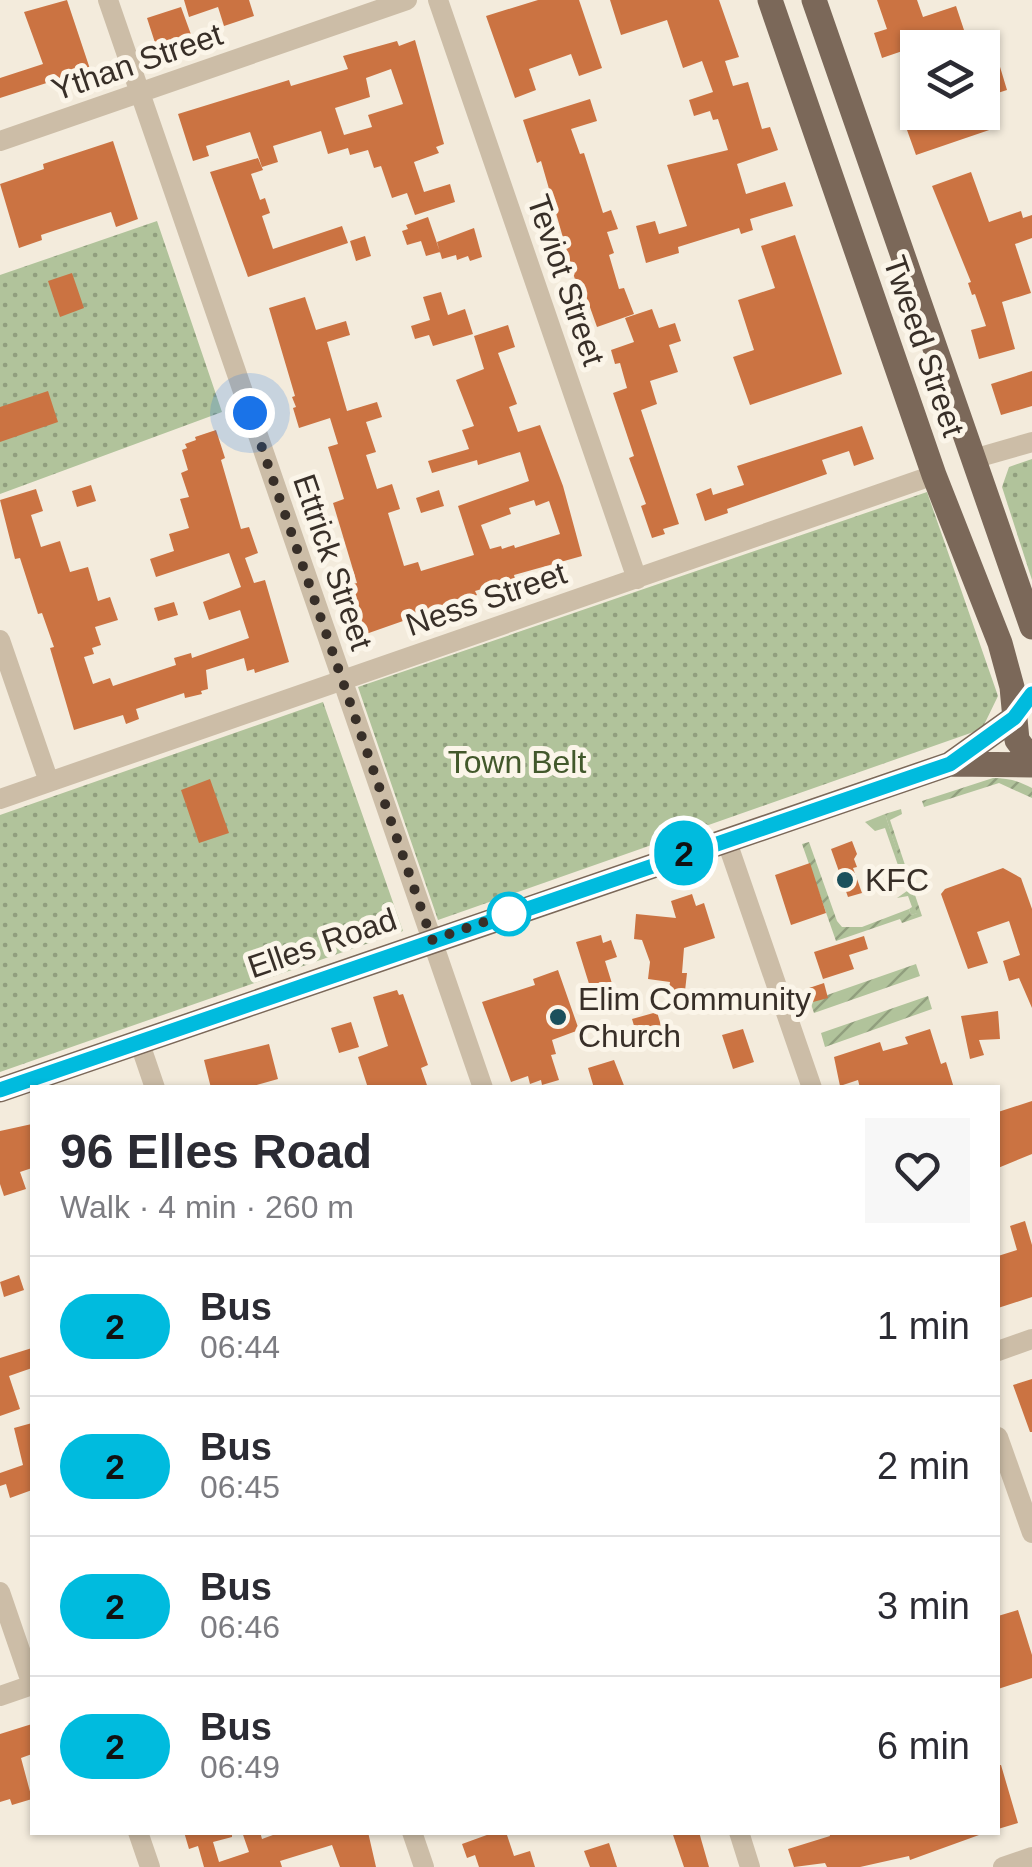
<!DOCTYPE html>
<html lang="en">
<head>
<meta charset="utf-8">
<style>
  :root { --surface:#fff; --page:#f7f7f7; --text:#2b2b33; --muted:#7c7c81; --line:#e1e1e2 }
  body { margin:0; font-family:Arial,sans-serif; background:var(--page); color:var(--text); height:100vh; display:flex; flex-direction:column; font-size:38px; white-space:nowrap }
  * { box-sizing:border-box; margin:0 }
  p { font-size:32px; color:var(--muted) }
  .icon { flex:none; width:55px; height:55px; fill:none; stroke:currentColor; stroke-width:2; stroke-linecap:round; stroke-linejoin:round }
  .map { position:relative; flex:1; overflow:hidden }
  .drawer { position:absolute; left:30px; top:1085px; width:970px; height:750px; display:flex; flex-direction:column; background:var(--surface); border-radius:0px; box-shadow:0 2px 8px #0004 }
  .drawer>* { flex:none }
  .badge { padding:0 20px; border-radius:32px; font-size:35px; line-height:65px }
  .controls { position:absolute; left:900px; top:30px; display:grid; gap:20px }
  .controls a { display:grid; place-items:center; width:100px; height:100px; border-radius:0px; background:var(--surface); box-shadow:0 2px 8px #0004; font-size:50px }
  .you { position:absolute; width:50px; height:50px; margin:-25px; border:8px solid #fff; border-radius:50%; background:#1a73e8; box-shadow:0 0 0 15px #1a73e833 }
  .map>.badge { position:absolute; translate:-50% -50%; box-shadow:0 0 0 5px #fff }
  .round { display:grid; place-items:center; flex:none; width:105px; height:105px; border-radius:0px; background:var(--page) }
  .head { display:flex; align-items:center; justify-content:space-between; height:170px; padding:0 30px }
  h1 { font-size:48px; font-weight:700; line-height:75px }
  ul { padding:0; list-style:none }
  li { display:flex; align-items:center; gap:30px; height:140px; padding:0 30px; border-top:2px solid var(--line) }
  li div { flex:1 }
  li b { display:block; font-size:38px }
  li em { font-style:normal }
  li .badge { min-width:110px; font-weight:700; text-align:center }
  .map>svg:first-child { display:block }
</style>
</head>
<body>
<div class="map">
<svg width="1032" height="1867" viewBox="0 0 1032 1867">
  <defs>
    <pattern id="park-dots" width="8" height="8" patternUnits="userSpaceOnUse" patternTransform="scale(2.5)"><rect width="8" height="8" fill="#b1c39b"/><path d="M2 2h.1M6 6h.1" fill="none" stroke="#919f7e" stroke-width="1.8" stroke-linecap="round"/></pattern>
    <pattern id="garden-furrows" width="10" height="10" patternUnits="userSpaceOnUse" patternTransform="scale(2.5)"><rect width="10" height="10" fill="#b1c39b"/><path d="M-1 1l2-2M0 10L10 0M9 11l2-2" fill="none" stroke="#919f7e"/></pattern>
  </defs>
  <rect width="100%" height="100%" fill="#f3ebdc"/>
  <!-- grass -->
  <path fill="#b1c39b" d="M885 814 918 913 911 915 909 909 912 907 908 896 897 898 907 891 885 828 875 831 865 822Z"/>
  <!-- park -->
  <path fill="url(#park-dots)" d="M157 221 222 412 0 494V275Z
    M1032 459V580L1002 487 1009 467Z
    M927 492 998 696 982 729 438 920 358 687Z
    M323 702 403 931 0 1072V815Z"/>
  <!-- garden -->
  <path fill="url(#garden-furrows)" d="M993 778C1008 778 1019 781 1032 788V798L999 783 924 807 922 801Z
    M901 809 902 814 890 820 922 916 902 923 900 919 836 941 802 844 809 842 837 921 842 927H862L909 909 911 915 917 913 885 814Z
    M916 964 920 976 814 1013 810 1001Z
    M928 996 932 1009 825 1047 821 1033Z"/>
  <!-- building -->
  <path fill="#cb7342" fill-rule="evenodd" d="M67 0 90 69 0 98V78L43 64 24 12Z
    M184 0H249L254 16 224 26 218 7 189 17Z
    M538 0H579L602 68 579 76 571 54 529 69 536 90 515 98 486 16Z
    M610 0H719L739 57 725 61 733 86 748 82 762 129 770 127 778 150 737 164 746 194 785 182 793 206 750 219 753 230 741 234 739 228 678 247 679 253 646 263 636 226 655 221 659 234 687 226 667 165 728 150 718 119 713 120 710 111 694 116 689 100 713 92 702 61 683 68 667 20 621 35Z
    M877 0H917L923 17 956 6 964 30 882 58 874 33 887 29Z
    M181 7 193 40 158 52 147 18Z
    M415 40 444 144 436 147 439 153 414 162 424 192 450 184 455 202 415 215 407 193 392 198 381 166 374 168 368 150 350 155 348 148 328 154 321 131 273 146 278 162 262 167 250 132 206 146 209 156 193 161 178 114 289 80 291 86 348 69 343 56 397 41 399 46ZM391 69 403 104 368 115 372 127 344 135 335 108 370 97 366 78Z
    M994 47 1007 90 982 98V51Z
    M918 83V112H994L998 127 916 155 907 130 913 128 901 89Z
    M590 99 597 121 571 129 580 154 584 153 603 213 611 210 618 229 607 232 614 253 609 255 619 289 624 288 634 314 597 327 581 282 576 283 541 161 537 163 523 120Z
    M113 141 138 219 116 227 111 212 41 235 42 240 19 248 0 184 44 169 43 164Z
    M258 158 263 170 251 174 260 200 265 198 270 213 262 216 273 249 342 226 348 243 248 277 210 172Z
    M971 172 989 222 1021 211 1023 218 1032 215V238L1015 244 1031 293 1002 302 1015 349 979 359 971 330 986 326 975 294 972 295 968 283 971 282 932 186Z
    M428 217 440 252 426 256 421 241 407 245 402 231 408 229 406 225Z
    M474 228 482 257 470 261 468 256 457 260 456 255 442 259 437 242Z
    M795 235 842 374 750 405 733 357 754 350 738 300 775 288 761 246Z
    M365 236 371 256 356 261 350 241Z
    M72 273 84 308 60 317 48 281Z
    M441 292 448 315 465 309 473 334 433 346 429 335 415 339 411 326 430 320 423 297Z
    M305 297 316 330 346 321 350 335 327 342 347 411 377 402 382 417 366 422 376 452 366 455 377 489 392 484 400 509 388 513 404 566 418 562 421 571 474 555 458 506 529 481 520 452 478 465 477 460 432 473 428 461 469 449 462 430 474 426 456 380 484 369 474 336 508 325 515 347 498 353 517 404 509 407 518 432 540 425 563 486 582 556 514 575 515 579 475 591 477 595 366 634 350 585 357 583 333 503 344 499 328 447 338 444 330 418 299 428 293 408 296 407 292 397 295 396 269 308ZM534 500 536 506 549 501 560 534 515 548 514 545 502 549 501 546 490 549 481 525 511 514 509 508Z
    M652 309 659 328 675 323 681 341 669 345 678 372 650 381 657 404 641 410 679 524 663 529 665 534 652 538 641 506 646 504 629 458 634 456 613 393 627 388 620 363 615 364 611 350 634 342 625 318Z
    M1032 371V406L1001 415 991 384Z
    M48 391 58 422 0 442V407Z
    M862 426 874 459 854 466 849 451 822 460 827 474 727 509 728 513 705 521 696 494 711 488 713 495 744 485 737 466Z
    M216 430 225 458 221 460 241 529 249 527 258 553 245 558 254 583 265 580 289 662 255 673 254 669 247 671 244 658 206 670 208 689 201 691 202 694 185 698 184 693 136 709 139 719 126 724 123 715 74 730 50 648 54 647 42 613 38 614 20 558 15 559 0 500 36 489 43 511 31 515 41 547 60 541 70 572 88 567 98 601 110 597 118 620 95 627 101 645 92 648 94 654 84 657 93 684 110 678 113 686 176 665 174 658 191 653 192 658 249 638 240 610 209 620 203 602 241 587 229 553 156 577 150 559 174 551 169 534 189 528 180 499 189 497 181 473 188 470 182 450 187 448 185 444 196 440 195 437Z
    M91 485 96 501 77 507 72 491Z
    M439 490 444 506 421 513 416 498Z
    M174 602 178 615 158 621 154 608Z
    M210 779 229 833 199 843 181 790Z
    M852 841 857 854 854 859 857 867 853 868 862 893 848 897 831 849Z
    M810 863 826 913 791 925 775 875Z
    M1003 868 1021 878 1032 909V1008L1019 978 1009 981 1003 961 1020 955 1009 921 977 932 988 963 968 969 941 894 945 889Z
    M692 894 696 906 704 903 715 938 684 948 682 973H687L685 991 669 990 670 982 648 979 650 962 642 940 634 939 636 914 676 918 671 901Z
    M601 935 603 943 611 940 617 957 605 961 614 990 601 994 598 985 590 987 576 942Z
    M864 936 868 949 849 955 854 969 823 979 814 952Z
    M558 970 579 1030 552 1040 556 1054 551 1055 559 1080 542 1085 541 1080 530 1084 528 1076 511 1082 482 1002 535 985 533 979Z
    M824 983 828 998 813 1002 809 988Z
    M397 990 399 995 403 994 428 1065 421 1068 428 1088H368L358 1057 388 1046 373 997Z
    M998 1011 1000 1039 979 1040 984 1055 970 1059 961 1016Z
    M657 1012 665 1039 640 1046 632 1019Z
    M351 1022 359 1047 339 1053 331 1028Z
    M743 1029 754 1062 733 1069 722 1035Z
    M930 1029 941 1064 946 1062 954 1088H860L858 1080 840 1086 834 1057 880 1042 883 1051 908 1044 905 1037Z
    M269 1044 278 1079 246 1088H211L204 1060Z
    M614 1060 625 1088H594L588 1068Z
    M1032 1101V1154L998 1168V1112Z
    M32 1124V1168L20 1172 26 1189 4 1196 0 1184V1131Z
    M1025 1221 1032 1245V1297L998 1308V1256L1017 1250 1010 1226Z
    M19 1275 24 1290 4 1297 0 1282Z
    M32 1348V1368L9 1376 20 1409 0 1416V1358Z
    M1032 1379V1432H1030L1013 1385Z
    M32 1423V1490L10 1498 6 1484 0 1486V1473L23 1465 14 1428Z
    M1018 1610 1032 1655V1678L998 1689V1616Z
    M32 1724V1754L21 1758 32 1799 12 1805 10 1799 0 1802V1734Z
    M998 1765H1001L1018 1823 998 1829Z
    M184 1832H232V1837L213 1842 219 1862 249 1852 242 1832H260L262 1839 281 1832H368L376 1867H340L332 1845 280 1861 282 1867H204L198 1846 189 1849Z
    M495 1832H506L514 1856 530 1851 535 1867H479L475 1855 467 1858 462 1844Z
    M672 1832H699L709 1867H684Z
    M829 1832H979V1835L910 1860 909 1856 860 1867H827L825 1863 794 1867 788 1849 830 1836Z
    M609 1843 617 1867H590L584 1851Z"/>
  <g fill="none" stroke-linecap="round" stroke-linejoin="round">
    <!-- minor -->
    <path stroke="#ccbda7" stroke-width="20" d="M108 0 483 1088
      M438 0 637 579
      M0 141 407 0
      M973 459 1032 442
      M0 640 49 782
      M0 799 934 475
      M726 839 812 1088
      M139 1041 155 1088
      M998 1351 1032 1339
      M998 1437 1032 1533
      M0 1592 32 1685
      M0 1696 32 1685
      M138 1832 150 1867
      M412 1832 424 1867
      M739 1832 750 1867
      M1003 1867 1032 1857"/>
    <!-- major -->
    <path stroke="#7b6859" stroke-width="25" d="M770 0 934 475 1000 643 1012 687 1017 740 1032 760
      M814 0 1032 627
      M950 764 1032 765
      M0 1090 950 764 1014 718"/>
  </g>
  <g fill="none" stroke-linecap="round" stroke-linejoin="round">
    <defs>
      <path id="line" d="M0 1090 950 764 1014 718 1032 694"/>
    </defs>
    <!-- line casing -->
    <use href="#line" stroke="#fff" stroke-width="22"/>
    <!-- line -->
    <use href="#line" stroke="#00bbde" stroke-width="15"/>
    <!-- walk -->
    <path stroke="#382f28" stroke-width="10" stroke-dasharray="0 18" d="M250 413 432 940 519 910 509 914"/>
  </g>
  <!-- markers -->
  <g fill="#1b505c" stroke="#fbf5e9" stroke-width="4">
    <circle cx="845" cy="880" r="10"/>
    <circle cx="558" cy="1017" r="10"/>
  </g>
  <circle fill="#fff" stroke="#00bbde" stroke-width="5" cx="509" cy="914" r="20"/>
  <g text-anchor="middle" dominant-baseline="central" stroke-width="10" stroke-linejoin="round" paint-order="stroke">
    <!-- street labels -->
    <g font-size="32" fill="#382f28" stroke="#fbf5e9">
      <text transform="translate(137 62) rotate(-19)">Ythan Street</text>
      <text transform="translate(566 280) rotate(71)">Teviot Street</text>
      <text transform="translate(924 346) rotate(71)">Tweed Street</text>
      <text transform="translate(333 562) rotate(71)">Ettrick Street</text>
      <text transform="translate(486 599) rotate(-19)">Ness Street</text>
      <text transform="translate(322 943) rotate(-19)">Elles Road</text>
    </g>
    <!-- park labels -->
    <g font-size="32" fill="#42582b" stroke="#fbf5e9">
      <text x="517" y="762">Town Belt</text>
    </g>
    <!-- poi labels -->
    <g font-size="32" fill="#382f28" stroke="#fbf5e9" text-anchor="start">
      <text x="865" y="880">KFC</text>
      <text x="578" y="999">Elim Community<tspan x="578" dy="37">Church</tspan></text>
    </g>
  </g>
</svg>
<div class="controls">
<a><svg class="icon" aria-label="layers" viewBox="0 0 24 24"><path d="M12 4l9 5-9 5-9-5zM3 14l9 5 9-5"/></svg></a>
</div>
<div class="you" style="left:250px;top:413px"></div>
<b class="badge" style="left:684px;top:853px;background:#00bbde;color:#111">2</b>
<section class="drawer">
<div class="head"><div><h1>96 Elles Road</h1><p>Walk · 4 min · 260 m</p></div><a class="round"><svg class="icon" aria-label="heart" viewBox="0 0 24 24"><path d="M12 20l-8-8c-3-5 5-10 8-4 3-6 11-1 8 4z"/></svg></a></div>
<ul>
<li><span class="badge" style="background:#00bbde;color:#111">2</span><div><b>Bus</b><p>06:44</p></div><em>1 min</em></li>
<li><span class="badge" style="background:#00bbde;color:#111">2</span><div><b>Bus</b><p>06:45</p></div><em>2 min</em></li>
<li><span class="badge" style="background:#00bbde;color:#111">2</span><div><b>Bus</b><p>06:46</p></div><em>3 min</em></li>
<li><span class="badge" style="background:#00bbde;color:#111">2</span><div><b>Bus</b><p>06:49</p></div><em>6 min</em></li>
</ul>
</section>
</div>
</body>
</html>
